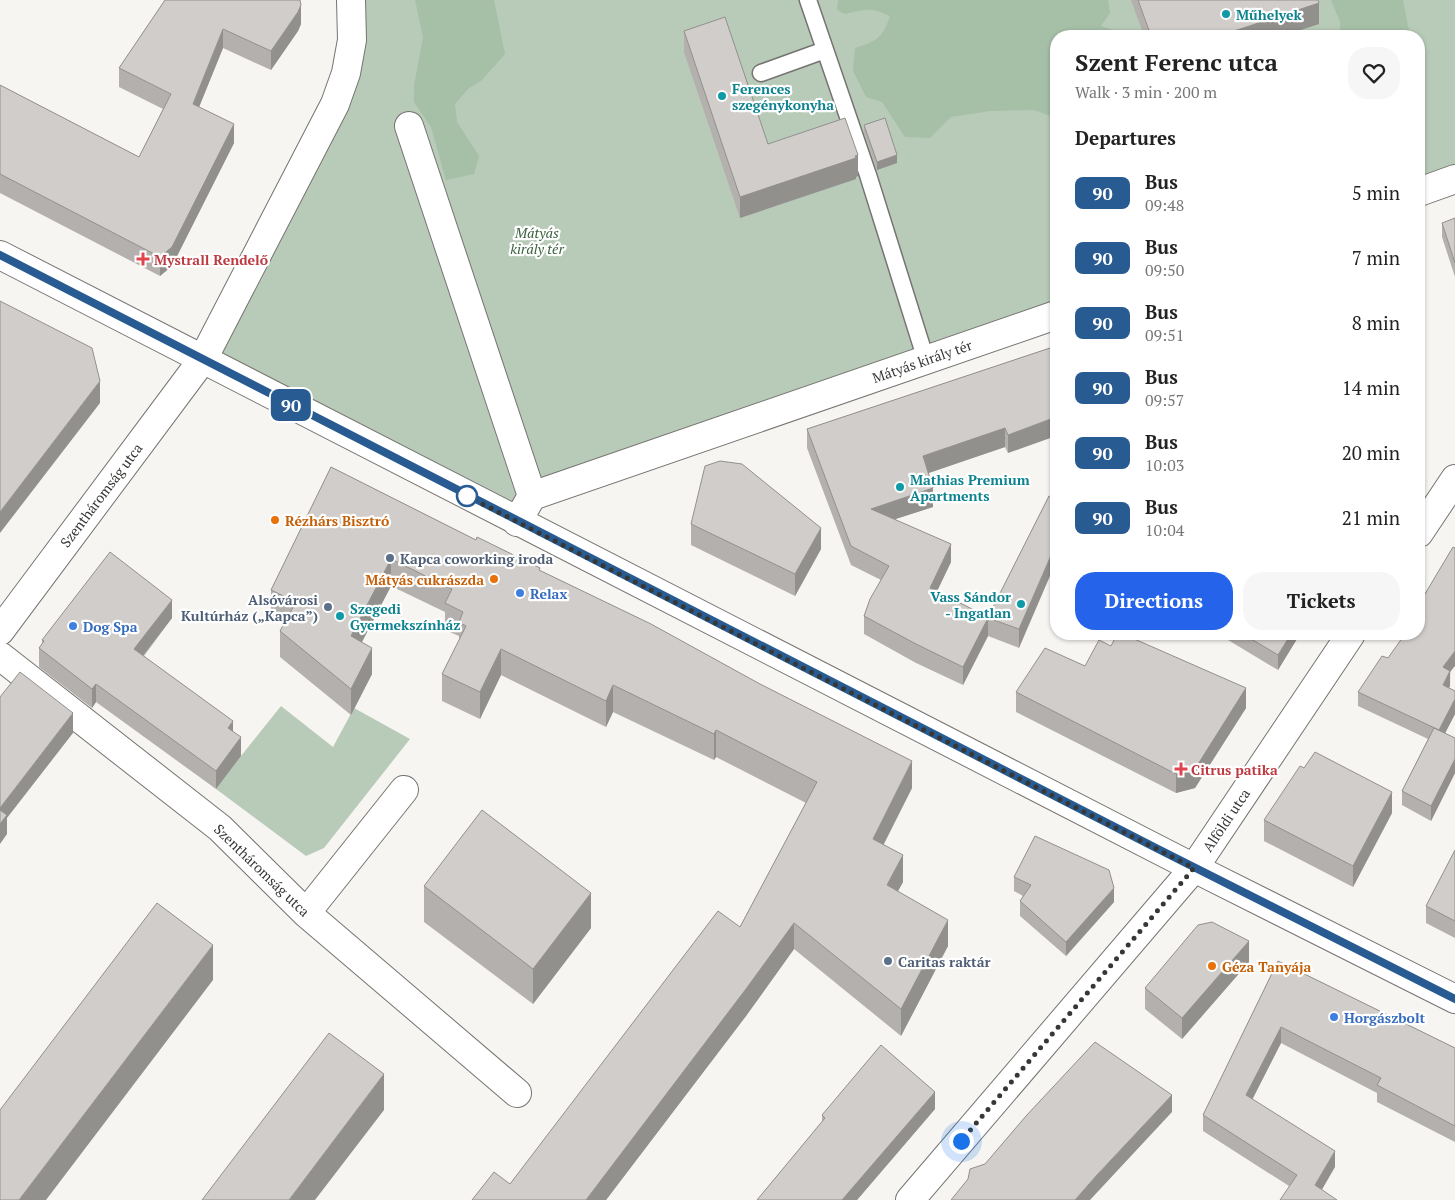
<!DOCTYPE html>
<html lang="en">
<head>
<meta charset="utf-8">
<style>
  :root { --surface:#fff; --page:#f6f6f6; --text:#222; --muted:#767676; --accent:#2563eb }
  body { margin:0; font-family:"PT Serif",serif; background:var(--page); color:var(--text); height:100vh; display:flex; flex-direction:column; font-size:19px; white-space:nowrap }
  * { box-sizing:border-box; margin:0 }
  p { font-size:16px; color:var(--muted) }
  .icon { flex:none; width:28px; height:28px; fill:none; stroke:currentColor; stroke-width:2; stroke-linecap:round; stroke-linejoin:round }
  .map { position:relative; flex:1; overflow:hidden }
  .panel { position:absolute; left:1050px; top:30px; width:375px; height:610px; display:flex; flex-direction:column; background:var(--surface); border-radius:20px; box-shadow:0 1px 4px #0004 }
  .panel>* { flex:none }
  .badge { padding:0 10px; border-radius:8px; font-size:18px; line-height:32px }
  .you { position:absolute; width:25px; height:25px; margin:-12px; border:4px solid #fff; border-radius:50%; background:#1a73e8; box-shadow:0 0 0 8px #1a73e833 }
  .map>.badge { position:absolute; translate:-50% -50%; box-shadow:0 0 0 2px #fff }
  h2 { padding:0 25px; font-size:19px; line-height:45px }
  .round { display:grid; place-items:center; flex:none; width:52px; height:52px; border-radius:20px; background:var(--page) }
  .headline { display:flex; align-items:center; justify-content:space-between; height:85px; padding:0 25px }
  h1 { font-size:24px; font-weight:700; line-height:38px }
  .primary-button { display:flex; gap:10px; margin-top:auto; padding:10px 25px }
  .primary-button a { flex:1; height:58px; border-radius:20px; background:var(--accent); color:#fff; font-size:20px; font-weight:700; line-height:58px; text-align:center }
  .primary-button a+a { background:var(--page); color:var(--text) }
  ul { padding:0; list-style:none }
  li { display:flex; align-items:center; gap:15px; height:65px; padding:0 25px }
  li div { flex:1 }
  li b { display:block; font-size:19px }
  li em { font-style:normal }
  li .badge { min-width:55px; font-weight:700; text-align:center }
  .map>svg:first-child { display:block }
</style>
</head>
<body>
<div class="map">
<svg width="1455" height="1200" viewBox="0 0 1455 1200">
  <rect width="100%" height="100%" fill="#f7f5f1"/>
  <!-- green -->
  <path fill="#b8cab8" d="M351 0H1455V179L1419 192V36H1056V315L532 496 517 522 203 359 335 104Z
    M281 706 333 747 354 708 410 739 324 848 306 856 216 789 241 756Z"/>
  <!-- forest -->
  <path fill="#a6bfa7" d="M415 0H494L505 54 482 80 468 89 455 104 457 122 479 156 474 174 446 180 431 127 414 102V86L423 37Z
    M838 0H1108L1110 13 1101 26 1125 34 1126 36H1056V118L1034 110 990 111 951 117 930 138 905 137 882 102 866 97 853 71 855 48C877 41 882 39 890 16 870 7 866 9 845 14L837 10Z
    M1331 0H1403L1410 36H1340V22Z"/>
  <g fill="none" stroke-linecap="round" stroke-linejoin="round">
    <defs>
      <path id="service" d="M808 0 868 175 926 360
        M761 73 825 50"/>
      <path id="minor" d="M409 126 532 496
        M1419 192 1455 179
        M517 522 532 496 1056 315
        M1419 533 1455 479
        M0 656 220 828 306 913 517 1093
        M306 913 404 790
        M910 1200 1194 868 1351 634"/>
      <path id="tertiary" d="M0 255 1194 868 1455 999
        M0 631 203 359 335 104 346 73 352 40 351 0"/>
    </defs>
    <!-- service casing -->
    <use href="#service" stroke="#767471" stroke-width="19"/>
    <!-- minor casing -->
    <use href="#minor" stroke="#767471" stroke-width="30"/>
    <!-- tertiary casing -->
    <use href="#tertiary" stroke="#767471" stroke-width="30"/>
    <!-- service -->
    <use href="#service" stroke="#fff" stroke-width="16"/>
    <!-- minor -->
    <use href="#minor" stroke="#fff" stroke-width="28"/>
    <!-- tertiary -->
    <use href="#tertiary" stroke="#fff" stroke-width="28"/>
  </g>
  <!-- wall -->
  <path fill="#b4b0ae" d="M165 0 301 24 298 31 271 70 223 48 199 107 234 143 172 266 160 276 0 193V85L139 157 163 109 119 87V68Z
    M1131 0H1318L1319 24 1282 36H1144Z
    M684 31 768 144 858 176 856 177V179L740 218 684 52Z
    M864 125 897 163 877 170 864 133Z
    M1455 218V277L1442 237V223Z
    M1056 346 1008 453 1005 447 928 473 933 507 895 519 951 562 937 591 988 617 1049 496 1019 648 988 636 963 685 916 663 864 634V616L881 580 851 565 807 448V429Z
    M331 467 476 540 540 571 912 788 884 844 903 882 898 891 948 946 901 1036 794 949 746 1016 606 1200H472L510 1184 740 927 806 803 716 757 714 760 613 712 606 727 501 675 480 719 442 701V674L459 641V636L445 630V612L391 586 362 642 372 674 351 715 280 657V631L284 623 271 616V590Z
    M691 524 821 549 795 596 691 545Z
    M1453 547 1450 686 1449 688 1455 691V714L1445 733 1455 738V773L1431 821 1402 805V791L1428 739 1358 706V692L1388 658 1419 634V604Z
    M172 618 144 656 233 732 241 756 216 789 96 702 92 708 39 667V648L42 645V640Z
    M1218 634H1300L1278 670Z
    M1085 666 1246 708 1195 788 1176 793 1016 712V692Z
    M1392 813 1353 887 1264 841V820Z
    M1455 850V938L1426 923V906Z
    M1014 877 1114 902 1066 956 1020 916V901L1023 896 1014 891Z
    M424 886 591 928 533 1004 424 922Z
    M1278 961 1455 1048V1142L1377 1102V1093L1281 1043 1252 1099 1335 1167 1289 1186 1203 1131V1115Z
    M1249 962 1182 1039 1145 1009V988Z
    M935 1109 857 1200H757L822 1122V1115Z"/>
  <!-- shaded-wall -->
  <path fill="#92908d" d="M1319 3V24L1282 36H1219Z
    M301 5V24L298 31 271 70V51Z
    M223 29V48L193 122V104Z
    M234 124V143L172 266 160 276V257Z
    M858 155V176L856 177V179L740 218V197Z
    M897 155V163L877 170V162Z
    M100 381V403L0 533V512Z
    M1056 417V436L1008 453V435Z
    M1005 428V447L923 475V456Z
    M933 488V507L871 527V509Z
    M821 528V549L795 596V574Z
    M951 544V562L930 606V588Z
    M1056 544V562L1019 648V629Z
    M391 559V586L351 663V636Z
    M172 600V618L134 667V649Z
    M988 618V636L963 685V667Z
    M1291 634H1300L1278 670V655Z
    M372 648V674L351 715V689Z
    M501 649V675L480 719V692Z
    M1455 651V666L1450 672V686L1443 699V667Z
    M96 684V702L92 708V689Z
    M613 685V712L606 727V701Z
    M1246 688V708L1195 788 1176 793V774Z
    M1455 699V714L1439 745V730Z
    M73 713V733L7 818V834L0 844V808Z
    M233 721V739L228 728Z
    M716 730V757L714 760V734Z
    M241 737V756L216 789V771Z
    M1455 759V773L1431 821V806Z
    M912 761V788L873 865V839Z
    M1392 792V813L1353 887V866Z
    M903 855V882L887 911V885Z
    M1114 888V902L1066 956V942Z
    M591 893V928L533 1004V969Z
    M948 920V946L901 1036V1009Z
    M794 923V949L746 1016 606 1200H586Z
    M1249 941V962L1182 1039V1018Z
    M213 945V980L46 1200H19Z
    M1281 1027V1043L1246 1112V1095Z
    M384 1074V1110L315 1200H289Z
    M935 1092V1109L857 1200H842Z
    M1172 1095V1112L1090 1200H1075L1096 1176Z
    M1335 1151V1167L1316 1200 1315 1185Z"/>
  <!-- building -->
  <path fill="#d1cdca" stroke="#92908d" d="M165 0H300L301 5 298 12 271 51 223 29 193 104 234 124 172 247 160 257 0 174V85L139 157 171 94 119 68Z
    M1138 0H1318L1319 3 1219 36H1151Z
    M725 17 768 144 845 118 858 155 855 156 856 158 740 197 684 31Z
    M885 118 897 155 877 162 864 125Z
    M1455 218V263L1442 223Z
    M0 301 92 348 100 381 0 512Z
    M1056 346V417L1008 435 1005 428 923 456 933 488 871 509 951 544 930 588 988 617 1049 496 1056 499V544L1019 629 988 618 963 667 916 644 864 616 870 599 889 566 851 546 807 429Z
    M720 461 742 464 821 528 795 574 691 524 705 466Z
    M331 467 476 540 477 537 540 568 539 570 651 624 760 684 912 761 873 839 903 855 887 885 948 920 901 1009 794 923 746 989 586 1200H472L494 1172 510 1184 718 911 740 927 817 782 716 730 714 734 613 685 606 701 501 649 480 692 442 674 466 626 459 622 463 612 445 603 452 589 391 559 351 636 372 648 351 689 280 631 296 602 271 590Z
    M1453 547 1455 548V651L1443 667 1450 671 1443 685 1455 691V699L1439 730 1358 692 1382 656 1388 658 1405 634H1419V613L1423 607 1419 604Z
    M110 552 172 600 134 649 233 721 228 728 241 737 216 771 96 684 92 689 39 648 44 641 42 640Z
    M1117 634H1123L1246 688 1195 769 1176 774 1016 692 1045 648 1085 666 1099 640 1111 646Z
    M1243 634H1291L1278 655Z
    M20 672 73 713 0 808V697Z
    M1434 728 1455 738V759L1431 806 1402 791Z
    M1315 752 1392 792 1353 866 1264 820 1300 766 1304 768Z
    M0 810 7 815 0 824Z
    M482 810 591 893 533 969 424 886Z
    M1035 836 1109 870 1114 888 1066 942 1020 901 1031 885 1014 877Z
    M1455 850V921L1426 906Z
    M157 903 213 945 19 1200H0V1110Z
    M1212 922 1249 941 1182 1018 1145 988 1198 925Z
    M1278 961 1455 1048V1126L1377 1085 1381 1078 1281 1027 1246 1095 1335 1151 1315 1185 1337 1200H1280L1297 1175 1203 1115Z
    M329 1033 384 1074 289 1200H202Z
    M1095 1042 1172 1095 1096 1176 1075 1200H951L968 1179 970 1169 985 1164 1026 1116Z
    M881 1045 935 1092 842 1200H757L825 1118 822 1115Z"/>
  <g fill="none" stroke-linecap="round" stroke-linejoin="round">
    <defs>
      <path id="line" d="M0 255 1160 850 1455 999"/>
    </defs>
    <!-- line casing -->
    <use href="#line" stroke="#fff" stroke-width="11"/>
    <!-- line -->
    <use href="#line" stroke="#275b91" stroke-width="8"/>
    <!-- walk -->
    <path stroke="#373735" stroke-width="5" stroke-dasharray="0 9" d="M467 496 1194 868 961 1141"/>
  </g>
  <!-- markers -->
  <g fill="#0f9aa8" stroke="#fff" stroke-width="2">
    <circle cx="1226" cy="14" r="5"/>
    <circle cx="722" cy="96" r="5"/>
    <circle cx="900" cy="487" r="5"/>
    <circle cx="1021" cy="604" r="5"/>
    <circle cx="340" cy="616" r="5"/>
  </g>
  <g fill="#e0444e" stroke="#fff" stroke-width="2">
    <path d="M140.5 251.5h5v5h5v5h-5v5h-5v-5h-5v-5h5z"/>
    <path d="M1178.5 761.5h5v5h5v5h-5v5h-5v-5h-5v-5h5z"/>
  </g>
  <circle fill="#fff" stroke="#275b91" stroke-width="2.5" cx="467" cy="496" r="10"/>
  <g fill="#e8710a" stroke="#fff" stroke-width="2">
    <circle cx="275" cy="520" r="5"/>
    <circle cx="494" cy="579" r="5"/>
    <circle cx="1212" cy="966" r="5"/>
  </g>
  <g fill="#5c6f8a" stroke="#fff" stroke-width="2">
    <circle cx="390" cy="558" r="5"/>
    <circle cx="328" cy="607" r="5"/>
    <circle cx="888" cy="961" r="5"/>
  </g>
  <g fill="#3f7fe0" stroke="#fff" stroke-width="2">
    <circle cx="520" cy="593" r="5"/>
    <circle cx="73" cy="626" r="5"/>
    <circle cx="1334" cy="1017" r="5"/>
  </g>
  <g text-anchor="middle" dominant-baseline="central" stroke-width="4.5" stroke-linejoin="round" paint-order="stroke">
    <!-- culture labels -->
    <g font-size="14" font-weight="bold" fill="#0d838f" stroke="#fff" text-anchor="start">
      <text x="1236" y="14">Műhelyek</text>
      <text x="732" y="88">Ferences<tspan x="732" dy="16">szegénykonyha</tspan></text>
      <text x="910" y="479">Mathias Premium<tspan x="910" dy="16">Apartments</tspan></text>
      <text x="1011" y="596" text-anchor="end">Vass Sándor<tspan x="1011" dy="16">- Ingatlan</tspan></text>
      <text x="350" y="608">Szegedi<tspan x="350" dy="16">Gyermekszínház</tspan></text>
    </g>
    <!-- park labels -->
    <g font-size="14" font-style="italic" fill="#3b613d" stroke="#fff">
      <text x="537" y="232">Mátyás<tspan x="537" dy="16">király tér</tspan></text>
    </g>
    <!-- health labels -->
    <g font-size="14" font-weight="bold" fill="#be3a42" stroke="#fff" text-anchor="start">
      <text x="154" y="259">Mystrall Rendelő</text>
      <text x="1191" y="769">Citrus patika</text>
    </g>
    <!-- street labels -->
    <g font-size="14" fill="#373735" stroke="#fff">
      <text transform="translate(922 361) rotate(-19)">Mátyás király tér</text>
      <text transform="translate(101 495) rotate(-53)">Szentháromság utca</text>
      <text transform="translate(1226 820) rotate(-56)">Alföldi utca</text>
      <text transform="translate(262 870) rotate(44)">Szentháromság utca</text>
    </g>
    <!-- food labels -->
    <g font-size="14" font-weight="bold" fill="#c56008" stroke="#fff" text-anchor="start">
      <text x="285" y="520">Rézhárs Bisztró</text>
      <text x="484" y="579" text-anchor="end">Mátyás cukrászda</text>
      <text x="1222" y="966">Géza Tanyája</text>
    </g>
    <!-- service labels -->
    <g font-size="14" font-weight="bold" fill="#4e5e75" stroke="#fff" text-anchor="start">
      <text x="400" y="558">Kapca coworking iroda</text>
      <text x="318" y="599" text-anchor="end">Alsóvárosi<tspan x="318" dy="16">Kultúrház („Kapca”)</tspan></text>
      <text x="898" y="961">Caritas raktár</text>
    </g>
    <!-- shop labels -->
    <g font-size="14" font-weight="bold" fill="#366cbe" stroke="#fff" text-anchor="start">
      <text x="530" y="593">Relax</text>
      <text x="83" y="626">Dog Spa</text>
      <text x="1344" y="1017">Horgászbolt</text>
    </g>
  </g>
</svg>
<div class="you" style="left:961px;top:1141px"></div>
<b class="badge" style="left:291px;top:405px;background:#275b91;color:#fff">90</b>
<section class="panel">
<div class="headline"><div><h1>Szent Ferenc utca</h1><p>Walk · 3 min · 200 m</p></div><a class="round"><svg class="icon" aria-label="heart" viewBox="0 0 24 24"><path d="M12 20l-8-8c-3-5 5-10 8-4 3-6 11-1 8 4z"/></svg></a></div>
<h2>Departures</h2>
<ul>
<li><span class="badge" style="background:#275b91;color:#fff">90</span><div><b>Bus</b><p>09:48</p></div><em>5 min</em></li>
<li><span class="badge" style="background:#275b91;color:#fff">90</span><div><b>Bus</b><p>09:50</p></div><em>7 min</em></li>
<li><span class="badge" style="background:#275b91;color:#fff">90</span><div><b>Bus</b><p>09:51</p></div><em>8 min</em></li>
<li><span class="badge" style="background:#275b91;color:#fff">90</span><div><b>Bus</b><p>09:57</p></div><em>14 min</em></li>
<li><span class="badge" style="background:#275b91;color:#fff">90</span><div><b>Bus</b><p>10:03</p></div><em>20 min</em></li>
<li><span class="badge" style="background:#275b91;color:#fff">90</span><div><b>Bus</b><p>10:04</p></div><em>21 min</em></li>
</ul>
<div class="primary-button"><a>Directions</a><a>Tickets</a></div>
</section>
</div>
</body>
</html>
